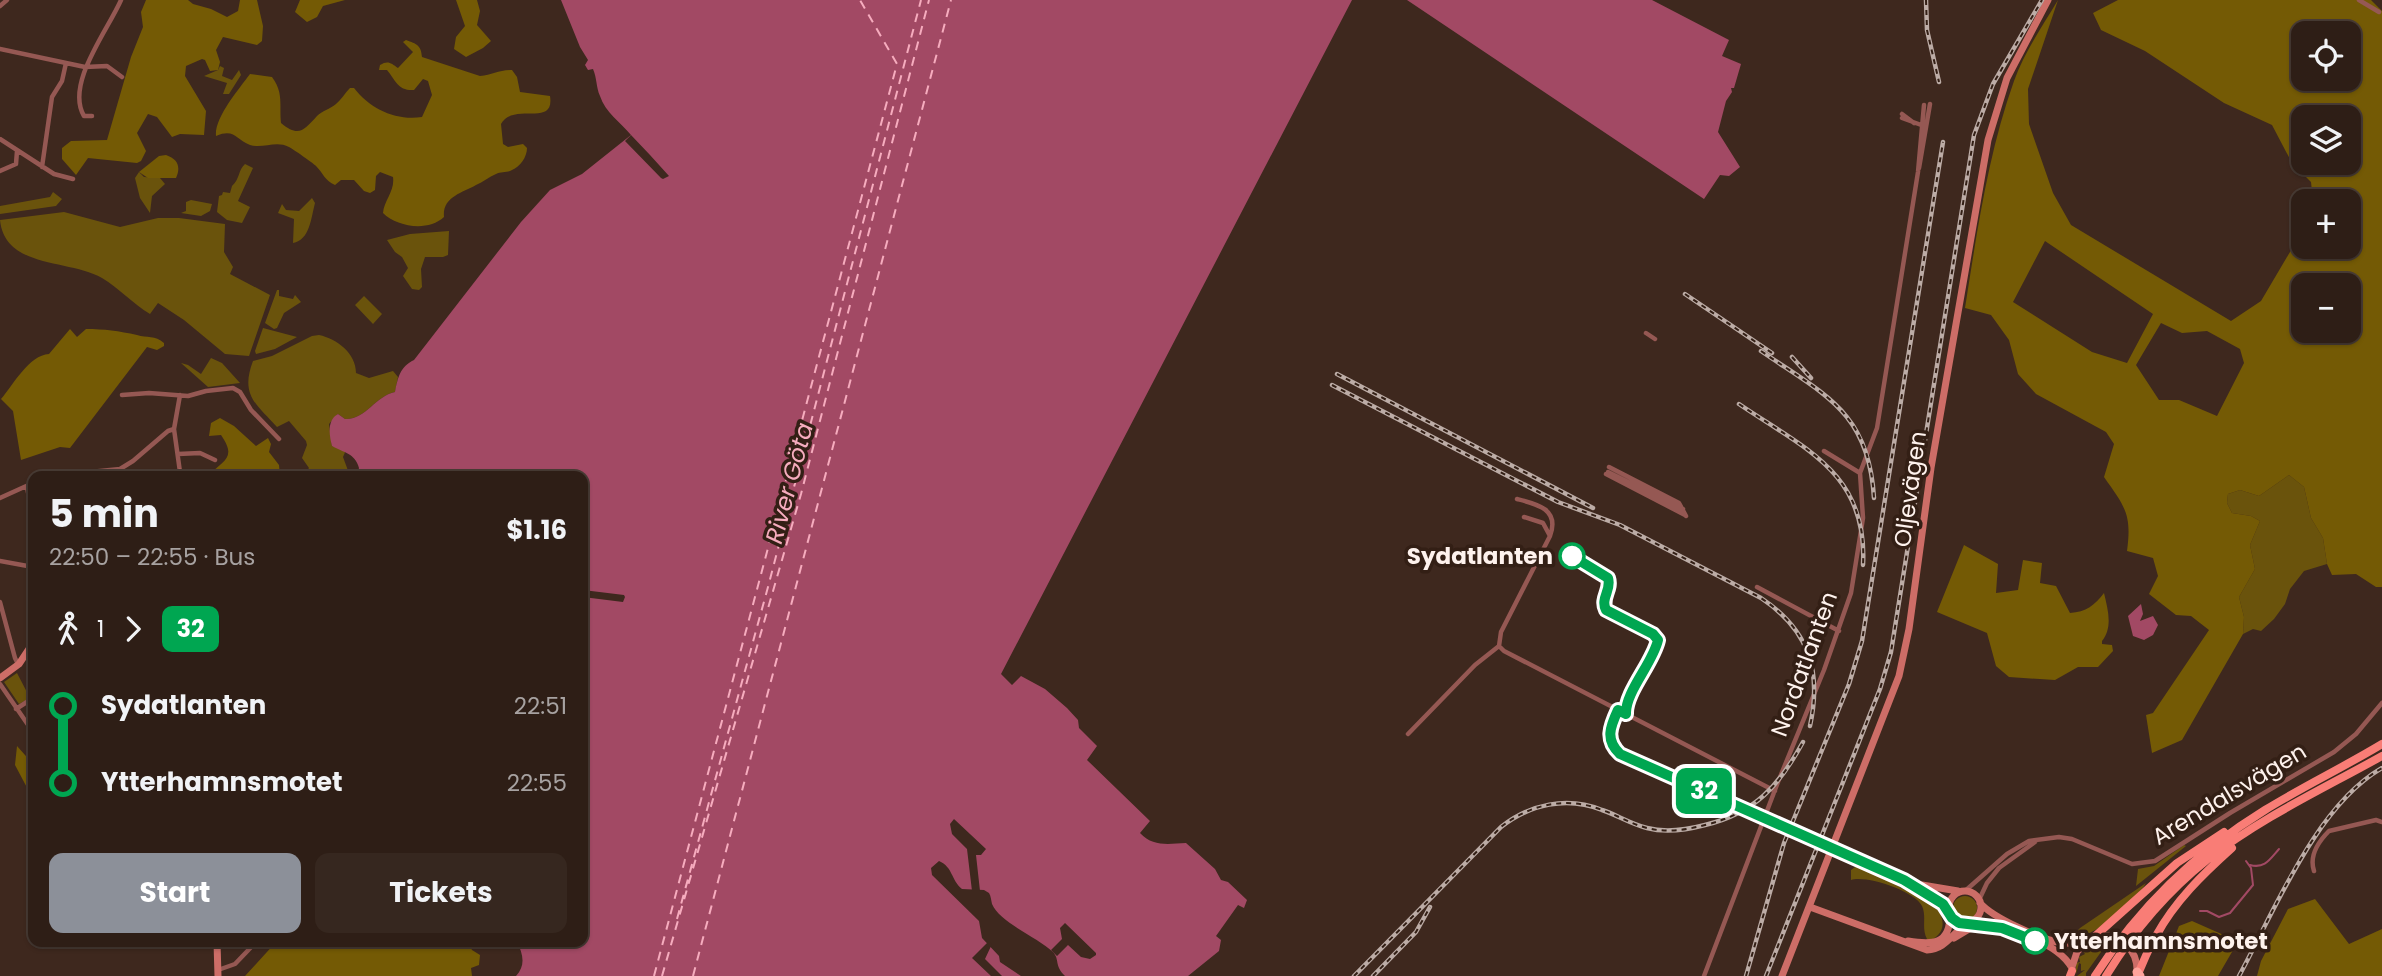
<!DOCTYPE html>
<html lang="en">
<head>
<meta charset="utf-8">
<style>
  :root { --surface:#2e1e16; --page:#36271f; --text:#f1f3f6; --muted:#a7a2a1; --line:#493c35; --accent:#8c9099 }
  body { margin:0; font-family:Poppins,sans-serif; background:var(--page); color:var(--text); height:100vh; display:flex; flex-direction:column; font-size:26px; white-space:nowrap }
  * { box-sizing:border-box; margin:0 }
  p { font-size:23px; color:var(--muted) }
  .icon { flex:none; width:38px; height:38px; fill:none; stroke:currentColor; stroke-width:2; stroke-linecap:round; stroke-linejoin:round }
  .map { position:relative; flex:1; overflow:hidden }
  .details { position:absolute; left:28px; top:471px; width:560px; height:476px; display:flex; flex-direction:column; background:var(--surface); border-radius:14px; box-shadow:0 2px 5px #0004,0 0 0 2px var(--line) }
  .details>* { flex:none }
  .badge { padding:0 14px; border-radius:10px; font-size:24px; line-height:46px }
  .tools { position:absolute; left:2291px; top:21px; display:grid; gap:14px }
  .tools a { display:grid; place-items:center; width:70px; height:70px; border-radius:14px; background:var(--surface); box-shadow:0 2px 5px #0004,0 0 0 2px var(--line); font-size:35px }
  .map>.badge { position:absolute; translate:-50% -50%; box-shadow:0 0 0 4px #fff }
  .legs { display:flex; align-items:center; gap:10px; height:77px; padding:0 21px; font-size:23px }
  .legs p { margin-inline-start:auto }
  .head { display:flex; align-items:center; justify-content:space-between; height:119px; padding:0 21px }
  h1 { font-size:38px; font-weight:700; line-height:52px }
  .cta { display:flex; gap:14px; margin-top:auto; padding:14px 21px }
  .cta a { flex:1; height:80px; border-radius:14px; background:var(--accent); color:#fff; font-size:28px; font-weight:700; line-height:80px; text-align:center }
  .cta a+a { background:var(--page); color:var(--text) }
  ul { padding:0 21px; list-style:none }
  li { display:flex; align-items:center; gap:24px; height:77px; font-size:26px }
  li i { display:grid; place-items:center; width:10px; height:100%; margin:0 9px; background:currentColor }
  li i::after { content:''; width:18px; height:18px; margin:-9px; border:5px solid; border-radius:50%; background:var(--surface) }
  li p { margin-inline-start:auto }
  li:first-child i { background:linear-gradient(#0000 50%,currentColor 0) }
  li:last-child i { background:linear-gradient(currentColor 50%,#0000 0) }
  .map>svg:first-child { display:block }
</style>
</head>
<body>
<div class="map">
<svg width="2382" height="976" viewBox="0 0 2382 976">
  <rect width="100%" height="100%" fill="#3e281e"/>
  <!-- green -->
  <path fill="#6a530c" d="M220 66 224 68 222 76 232 80 239 70 241 75 229 94H223L227 83 204 76 218 70Z
    M245 164 253 168 238 201 250 207 242 223 227 220 217 212 219 196 222 195 223 192 230 193 232 186C240 179 238 170 245 164Z
    M139 172 144 177 160 178 165 184 152 196 150 213 140 198 135 178Z
    M53 192 62 199 56 206 0 214V206L50 197Z
    M312 198 315 203C311 218 310 240 293 243L294 219 278 213 282 204 286 210 299 211Z
    M191 200 212 204 210 211 201 216 181 213 186 211V202Z
    M64 212 120 227 158 218H179L225 224 224 252 233 267 230 274 270 295 249 356 225 354 184 320 158 303 150 314C133 304 119 288 102 278 69 259 5 269 0 220Z
    M449 231 448 255 443 257H425L421 269 422 287 419 290 412 289 403 276 408 268 402 257 395 252 387 240 410 234Z
    M277 290H279V296L293 299 295 295 301 302 284 313 277 328 274 329 265 323Z
    M364 296 382 314 373 324 355 305Z
    M263 328 297 337 275 349 256 354 255 351Z
    M319 335C337 339 356 353 356 373L369 378 393 371 398 377 395 392C375 396 366 420 345 419L338 414 329 424 332 446 346 450 343 457 350 476H308L306 472 309 468 302 458 307 445 306 441 289 421 277 427C256 404 240 395 253 361L272 356 312 336Z
    M211 358 222 363 240 383 208 387 181 363 188 365 201 374Z
    M2289 475 2304 487 2311 518 2323 538 2327 564 2304 571 2290 589 2285 604 2274 619 2261 631 2253 629 2243 634 2244 617 2239 597 2255 569 2250 545 2260 521 2251 516 2232 513 2227 503 2228 494 2240 490 2259 496Z
    M17 673 30 698 19 704 4 682Z
    M2184 845 2186 846 2136 886 2138 869 2154 866Z
    M1858 865 1934 905C1945 917 1947 932 1931 940L1927 939C1921 928 1927 917 1922 906 1915 891 1866 875 1851 880V870Z
    M2146 883C2136 900 2092 940 2070 939L2080 928Z
    M1953 908a12 12 0 1 1 24 0a12 12 0 1 1-24 0Z
    M2087 946 2090 949 2095 948 2098 952V947L2101 952 2086 973V976H2077L2085 970 2081 971V964L2079 963 2076 974V963L2080 962 2079 957 2085 954 2082 950Z"/>
  <!-- forest -->
  <path fill="#745a05" fill-rule="evenodd" d="M146 0H188L193 4 211 9 227 17 238 11 240 0H257L263 26 262 41 257 45 223 37 216 50 220 62 218 70 210 71 205 60 202 59 186 66 185 76 206 111 204 135 180 134 172 137 157 117 148 114 137 133 146 151 141 161 137 163 88 158 76 175 62 159V148L71 141 107 140 131 57 143 27 141 12Z
    M300 0H345L323 6 317 17 307 22 295 12Z
    M456 0H477L480 11 477 25 491 41 483 48 466 57 454 49 456 37 465 26Z
    M2058 0 2028 89 2029 124 2053 193 2071 225 2231 321 2261 301 2303 230V247H2348V201H2313L2311 182 2292 163 2272 125 2224 103 2145 51 2101 30 2093 13 2118 0H2371L2382 11V587H2376L2356 574 2332 575 2327 564 2323 538 2311 518 2304 487 2289 475 2259 496 2240 490 2228 494 2227 503 2232 513 2251 516 2260 521 2250 545 2255 569 2239 597 2244 617 2243 634 2182 740 2152 753 2146 715 2153 713 2209 630 2191 616 2176 615 2149 594 2158 576 2153 558 2127 551C2132 514 2125 507 2104 477L2114 444 2106 432 2036 394 2018 374 2009 340 1991 315 1965 308C1977 232 1988 154 2014 81 2024 53 2043 25 2058 0ZM2303 33H2348V79H2303ZM2303 117H2348V163H2303ZM2045 241 2153 314 2127 363 2092 352 2013 302ZM2303 285H2348V331H2303ZM2161 323 2182 333 2207 331 2240 349 2244 363 2217 416 2179 400H2159L2136 365Z
    M406 40C417 44 421 45 422 57L480 76C492 75 499 70 512 70L517 77 520 92 550 96C555 128 514 101 501 124L503 144 508 147 523 144 527 148C527 157 520 167 512 170 507 173 501 171 496 174 489 177 483 182 476 185 462 193 442 197 444 217 428 232 397 227 383 213 384 200 395 191 393 177L380 172 376 176 375 190 370 193 364 191 354 180H341L335 185C325 181 323 173 316 166 313 163 293 149 289 147 276 140 263 149 250 145 236 140 235 128 216 136 214 118 239 89 250 74L272 77C284 93 279 105 281 123 299 138 304 130 317 116 322 111 330 109 336 104 341 100 345 93 350 88H354C370 109 396 121 422 117L432 95 428 81 423 79 414 90C398 91 396 81 387 70H379L380 65C388 60 391 63 398 68L413 52 403 42Z
    M166 155C178 159 181 167 176 178H148L139 172 159 156Z
    M70 329 77 337 86 329C104 329 119 331 137 335 147 338 155 335 164 343V346L157 350 147 347 70 448 60 447 21 460 13 411 1 399C13 385 29 355 49 354Z
    M220 418 234 426 256 446 268 438 271 444 269 452 279 465 280 476H208C224 460 237 458 221 435L209 436 211 423Z
    M1964 545 1998 564 1996 593 2018 590 2023 560 2042 563 2040 583 2056 586 2070 613C2086 612 2095 605 2104 593 2108 610 2113 627 2102 641V644L2112 645 2113 651 2098 667H2078L2055 680 2009 677 1996 666 1987 633 1937 612Z
    M17 746 33 764V799L15 765Z
    M2315 899 2349 944 2382 929V976H2257L2261 961 2288 909Z
    M2192 921 2235 940 2236 945 2218 976H2159L2179 926Z
    M276 942H468L472 950 480 955 479 965 471 968 472 976H245Z"/>
  <!-- water -->
  <path fill="#a24964" d="M561 0H1352L1001 674 1012 685 1021 676 1045 689 1067 708 1078 720 1079 728 1097 746 1087 760 1150 821 1140 833C1153 847 1168 844 1186 843L1215 869 1221 880 1228 882 1247 900 1244 908 1238 905 1216 936 1221 940 1219 951 1188 976H1065C1054 965 1060 960 1053 952 1039 938 1000 923 992 904 991 900 991 896 989 893L984 890 962 889C951 880 953 867 939 861L931 868 932 875 979 921 982 938 999 956 1000 962 1021 976H516C526 965 523 954 517 942H583V476H357L359 468C355 453 344 453 332 446 329 435 327 420 338 414L345 419C366 420 375 396 395 392 398 377 400 367 414 360L521 222 550 190 582 174 631 135C621 123 605 112 600 96 596 87 597 78 593 69L588 70 585 65 588 60 580 47Z
    M1407 0H1652L1729 40 1722 56 1741 64 1734 88H1731L1732 92 1726 101 1718 132 1740 167 1729 176 1720 175 1704 199Z
    M2141 604 2143 614 2140 621 2153 616 2158 625 2153 635 2144 640 2133 636 2128 616Z"/>
  <!-- pier -->
  <path fill="#3e281e" d="M631 135 650 155 669 176 663 179 661 178 625 141Z
    M583 590 624 595 625 597 623 602 583 597Z
    M954 819 986 849 981 855H976L980 891H972L967 849 952 834 950 824Z
    M1065 923 1096 953V955L1090 959 1081 957 1068 945 1057 956 1051 950 1062 939 1060 928Z
    M989 941 992 944 985 959 1002 976H991L972 958Z"/>
  <g fill="none" stroke-linecap="round" stroke-linejoin="round">
    <!-- stream -->
    <path stroke="#a24964" stroke-width="2" d="M2250 865C2265 869 2270 859 2279 849
      M2200 911H2207L2219 917 2230 913 2253 885 2251 868 2246 861"/>
    <!-- ferry -->
    <path stroke="#f6acbe" stroke-width="2" stroke-dasharray="9 7" stroke-linecap="butt" d="M677 919 768 587 921 0
      M654 976 897 64 860 0
      M662 976 801 494 929 0
      M693 976 951 0"/>
    <!-- street -->
    <path stroke="#955853" stroke-width="4.5" d="M2359 0 2379 12
      M0 6 7 0
      M0 49 85 67 107 66 122 77
      M1902 114 1914 123
      M92 116H84C65 84 108 30 121 0
      M1902 118 1924 126
      M0 139 54 174 73 179
      M42 167 52 97 62 81 66 63
      M1919 168 1930 104
      M0 171 16 164 17 151
      M1646 333 1655 339
      M122 395 149 393 188 396 206 391 233 388 240 392 251 410 279 439
      M1824 451 1860 473
      M178 454 200 453 215 460
      M1609 467 1679 503 1686 516
      M180 472 174 429 180 395
      M1608 472 1683 509
      M1606 474 1685 515
      M50 476 120 469 133 461 168 431 174 429
      M27 487 33 519
      M0 498 33 483
      M1517 499C1537 504 1560 509 1550 536L1543 523 1524 517
      M0 561 33 567
      M1757 587 1839 631
      M0 602 15 658 18 664
      M1499 646 1504 651 1775 791
      M0 684 33 732
      M16 709 33 698
      M1408 734 1475 665 1499 646 1501 632 1550 536
      M2314 871C2309 856 2318 842 2329 831L2376 820 2382 822
      M1965 891 2007 854 2029 841 2059 837 2072 839 2132 864 2155 861 2230 813 2334 752 2356 734 2382 703
      M1979 900 1987 883 1999 868 2035 842
      M218 970 235 964 256 942
      M1704 976 1778 782 1824 670 1851 593 1863 518 1860 473 1877 428 1918 172 1924 105"/>
    <!-- secondary -->
    <path stroke="#cd6d67" stroke-width="7" d="M175 476 180 472 187 476
      M0 678 19 664 33 643
      M1617 710C1610 727 1604 740 1620 754L1904 880 1933 896 1949 911
      M1922 885 1958 891
      M1949 907a16 16 0 1 1 32 0a16 16 0 1 1-32 0Z
      M1980 903C1993 918 2042 940 2062 943 2076 945 2086 938 2099 936 2121 933 2138 951 2137 972
      M1810 907 1927 950C1946 949 1952 933 1967 924
      M1970 923C2002 929 2054 937 2072 968
      M1954 938 1969 929 1982 926
      M1908 941C1932 945 1950 945 1950 915
      M217 942 218 976
      M2072 967 2077 952 2086 942
      M1782 976 1899 676 1909 629 1931 468 1988 140 2007 78 2048 0"/>
    <!-- primary -->
    <path stroke="#f97d76" stroke-width="8" d="M2093 938 2177 863 2224 832
      M2070 976 2072 971
      M2095 976C2139 907 2195 853 2265 810 2304 786 2344 767 2382 744
      M2106 976C2133 932 2167 892 2207 860 2260 818 2323 789 2382 756
      M2137 976C2143 963 2148 949 2156 936 2175 901 2203 874 2232 848"/>
    <!-- highway -->
    <path stroke="#fea49c" stroke-width="9" d="M2137 972 2140 976"/>
    <defs>
      <path id="rail" d="M1926 0 1927 30 1939 82
        M1685 294 1772 353
        M1761 351C1825 395 1869 412 1874 498
        M1792 357 1811 378
        M1337 374 1593 508
        M1332 385 1558 502 1620 525 1761 598C1809 630 1822 671 1810 726
        M1739 404C1805 449 1868 473 1863 565
        M1354 976 1501 827C1530 804 1567 796 1602 810 1617 815 1631 824 1647 828 1666 833 1686 830 1705 825 1755 813 1779 786 1803 742
        M1373 976 1416 932 1430 907
        M1746 976 1784 843 1849 684 1862 641 1943 142
        M1766 976 1880 689 1891 652 1974 135 1993 84 2042 0
        M2239 976C2275 910 2316 806 2382 768"/>
    </defs>
    <!-- rail casing -->
    <use href="#rail" stroke="#bcaca6" stroke-width="4.5"/>
    <!-- rail -->
    <use href="#rail" stroke="#331f15" stroke-width="2" stroke-dasharray="5" stroke-linecap="butt"/>
  </g>
  <g fill="none" stroke-linecap="round" stroke-linejoin="round">
    <defs>
      <path id="line-1" d="M1572 556 1608 578C1612 590 1600 598 1606 610L1653 634 1658 640C1653 663 1625 692 1626 714L1618 710C1610 727 1605 740 1620 754L1904 880 1943 904 1952 918 1959 923 2002 928 2035 941"/>
    </defs>
    <!-- line-1 casing -->
    <use href="#line-1" stroke="#fff" stroke-width="16"/>
    <!-- line-1 -->
    <use href="#line-1" stroke="#00a651" stroke-width="10"/>
  </g>
  <!-- markers -->
  <g fill="#fff" stroke="#00a651" stroke-width="3.5">
    <circle cx="1572" cy="556" r="12"/>
    <circle cx="2035" cy="941" r="12"/>
  </g>
  <g text-anchor="middle" dominant-baseline="central" stroke-width="7" stroke-linejoin="round" paint-order="stroke">
    <!-- street labels -->
    <g font-size="23" fill="#fef2ed" stroke="#331f15">
      <text transform="translate(1910 489) rotate(-82)">Oljevägen</text>
      <text transform="translate(1804 664) rotate(-70)">Nordatlanten</text>
      <text transform="translate(2229 794) rotate(-31)">Arendalsvägen</text>
    </g>
    <!-- stop labels -->
    <g font-size="23" font-weight="bold" fill="#fef2ed" stroke="#331f15" text-anchor="end">
      <text x="1553" y="556">Sydatlanten</text>
      <text x="2054" y="941" text-anchor="start">Ytterhamnsmotet</text>
    </g>
    <!-- water labels -->
    <g font-size="24" font-style="italic" fill="#f6acbe" stroke="#331f15">
      <text transform="translate(789 483) rotate(-75)">River Göta</text>
    </g>
  </g>
</svg>
<div class="tools">
<a><svg class="icon" aria-label="locate" viewBox="0 0 24 24"><circle cx="12" cy="12" r="6"/><path d="M12 2v4M12 18v4M2 12h4M18 12h4"/></svg></a>
<a><svg class="icon" aria-label="layers" viewBox="0 0 24 24"><path d="M12 4l9 5-9 5-9-5zM3 14l9 5 9-5"/></svg></a>
<a>+</a>
<a>−</a>
</div>
<b class="badge" style="left:1704px;top:791px;background:#00a651;color:#fff">32</b>
<section class="details">
<div class="head"><div><h1>5 min</h1><p>22:50 – 22:55 · Bus</p></div><b>$1.16</b></div>
<div class="legs"><svg class="icon" aria-label="walk" viewBox="0 0 24 24"><circle cx="13" cy="4" r="2"/><path d="M13 8l-2 6 4 7M11 14l-3 7M7 12l3-4h3l4 4"/></svg>1<svg class="icon" aria-label="forward" viewBox="0 0 24 24"><path d="M9 5l7 7-7 7"/></svg><b class="badge" style="background:#00a651;color:#fff">32</b></div>
<ul>
<li><i style="color:#00a651"></i><b>Sydatlanten</b><p>22:51</p></li>
<li><i style="color:#00a651"></i><b>Ytterhamnsmotet</b><p>22:55</p></li>
</ul>
<div class="cta"><a>Start</a><a>Tickets</a></div>
</section>
</div>
</body>
</html>
